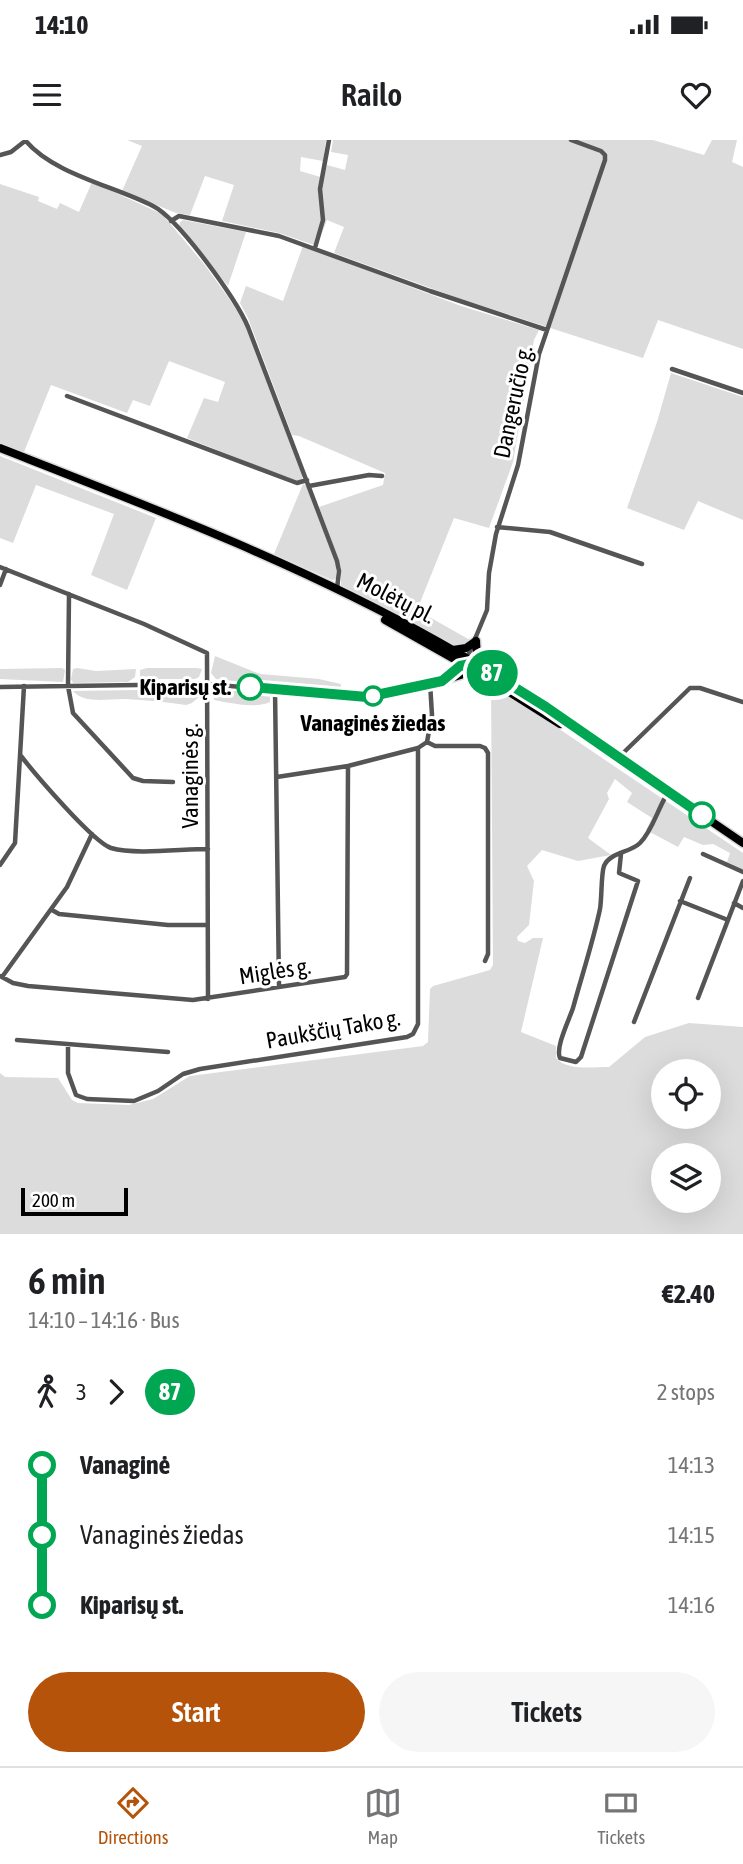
<!DOCTYPE html>
<html lang="en">
<head>
<meta charset="utf-8">
<style>
  :root { --surface:#fff; --page:#f6f6f6; --text:#202124; --muted:#757577; --line:#e0e0e0; --accent:#b45309 }
  body { margin:0; font-family:"Asap Condensed",sans-serif; background:var(--page); color:var(--text); height:100vh; display:flex; flex-direction:column; font-size:26px; white-space:nowrap }
  * { box-sizing:border-box; margin:0 }
  p { font-size:23px; color:var(--muted) }
  .icon { flex:none; width:38px; height:38px; fill:none; stroke:currentColor; stroke-width:2; stroke-linecap:round; stroke-linejoin:round }
  .map { position:relative; height:1094px; overflow:hidden }
  .sheet { display:flex; flex-direction:column; background:var(--surface); flex:1 }
  .sheet>* { flex:none }
  .badge { padding:0 14px; border-radius:23px; font-size:24px; line-height:46px }
  .buttons { position:absolute; left:651px; top:919px; display:grid; gap:14px }
  .buttons a { display:grid; place-items:center; width:70px; height:70px; border-radius:50%; background:var(--surface); box-shadow:0 7px 28px #0002; font-size:35px }
  .scale { position:absolute; left:21px; bottom:18px; width:107px; box-sizing:border-box; padding-left:7px; border:4px solid #000; border-top:0; font-size:19px; line-height:24px; white-space:nowrap; color:#000; -webkit-text-stroke:5px #fff; paint-order:stroke }
  .map>.badge { position:absolute; translate:-50% -50%; box-shadow:0 0 0 4px #fff }
  .legs { display:flex; align-items:center; gap:10px; height:77px; padding:0 28px; font-size:23px }
  .legs p { margin-inline-start:auto }
  .head { display:flex; align-items:center; justify-content:space-between; height:119px; padding:0 28px }
  h1 { font-size:38px; font-weight:600; line-height:52px }
  .primary-button { display:flex; gap:14px; margin-top:auto; padding:14px 28px }
  .primary-button a { flex:1; height:80px; border-radius:42px; background:var(--accent); color:#fff; font-size:28px; font-weight:600; line-height:80px; text-align:center }
  .primary-button a+a { background:var(--page); color:var(--text) }
  ul { padding:0 28px; list-style:none }
  li { display:flex; align-items:center; gap:24px; height:70px; font-size:26px }
  li i { display:grid; place-items:center; width:10px; height:100%; margin:0 9px; background:currentColor }
  li i::after { content:''; width:18px; height:18px; margin:-9px; border:5px solid; border-radius:50%; background:var(--surface) }
  li p { margin-inline-start:auto }
  li:first-child i { background:linear-gradient(#0000 50%,currentColor 0) }
  li:last-child i { background:linear-gradient(currentColor 50%,#0000 0) }
  .status { display:flex; justify-content:space-between; align-items:center; height:49px; padding:0 35px; background:var(--surface); direction:ltr }
  .status svg { height:19px; fill:currentColor }
  header { display:flex; justify-content:space-between; align-items:center; height:91px; padding:0 28px; background:var(--surface); font-size:32px; font-weight:600 }
  .tab-bar { display:flex; justify-content:space-around; align-items:center; height:98px; border-top:2px solid var(--line); background:var(--surface); font-size:19px; color:var(--muted) }
  .tab-bar a { display:grid; justify-items:center; gap:4px }
  .tab-bar .selected { color:var(--accent) }
  .map>svg:first-child { display:block }
</style>
</head>
<body>
<div class="status"><b>14:10</b><svg viewBox="0 0 49 12"><path d="M0 12V9h3v3zM5 12V6h3v6zM10 12V3h3v9zM15 12V0h3v12zM26 1h20v11H26zM47 4h2v5h-2z"/></svg></div>
<header><svg class="icon" aria-label="menu" viewBox="0 0 24 24"><path d="M4 6h16M4 12h16M4 18h16"/></svg>Railo<svg class="icon" aria-label="heart" viewBox="0 0 24 24"><path d="M12 20l-8-8c-3-5 5-10 8-4 3-6 11-1 8 4z"/></svg></header>
<div class="map">
<svg width="743" height="1094" viewBox="0 0 743 1094">
  <rect width="100%" height="100%" fill="#fff"/>
  <!-- green -->
  <path fill="#dcdcdc" fill-rule="evenodd" d="M127 0H326L323 21 301 17 300 31 324 38 327 25 345 30 348 15 331 12 333 0H653L704 15 712 0H737L732 22 743 27V209L658 180 643 218 458 158 334 113 344 87 327 80 317 106 279 93 222 81 234 45 205 36 190 75 176 73 122 51 142 6Z
    M92 42 162 74 204 124 228 157 244 182 302 335 303 344 307 346 336 422V439L332 440 274 414 303 344 187 298 204 258 218 262 225 242 169 221 150 266 133 260 127 273 51 245 24 312 0 303V44L39 57 38 61 57 69 60 63 79 72Z
    M183 80 246 92 228 146 179 87 180 82Z
    M303 106 461 166 539 190 534 200 513 322 489 388 454 378 417 470 470 500 467 505 459 507 341 445V427L319 367 383 345 385 333 299 296 292 295 248 178 240 163 246 146 283 161Z
    M671 233 743 257V380L698 361 684 390 627 368 657 282Z
    M0 316 156 378 127 450 91 435 114 374 36 345 13 403 0 398Z
    M215 516 260 534 319 539 341 544 340 552H336L216 539 211 533Z
    M62 528 65 530 63 542 0 539V529Z
    M77 528 96 531 136 529 135 537 128 542 73 543 71 539 73 529Z
    M147 528H197L202 529 199 537 195 539H144L140 538V530Z
    M491 546 531 570 743 713V729H741L727 722 730 713 713 704 703 705 684 697 678 707 646 690 652 678 627 662 632 653 615 639 607 653 609 659 588 698 611 715 578 721 542 710 527 726 534 741 529 785 517 797 518 801 525 803 533 798H543L521 892 556 906V918C567 931 593 927 609 927L645 897 689 883 743 887V1094H0V933L5 937 58 938 72 960 78 963 129 965 153 959 190 936 423 906 428 902 430 849 433 846 490 830 493 825ZM663 931H709V976H663ZM663 1015H709V1060H663Z
    M199 549 200 556 192 563 186 565C166 562 146 560 126 559 110 558 85 565 73 551Z
    M216 549 270 555V562C255 569 230 563 214 560L212 550Z"/>
  <g fill="none" stroke-linecap="round" stroke-linejoin="round">
    <defs>
      <path id="highway" d="M0 308C148 366 298 423 437 501 544 561 642 635 743 703
        M385 480 479 533 560 584
        M476 501 477 516 480 526
        M453 510 466 508 476 501
        M448 539 470 532H476
        M442 541 466 523"/>
    </defs>
    <!-- highway casing -->
    <use href="#highway" stroke="#dbdbdb" stroke-width="11"/>
    <!-- minor -->
    <path stroke="#555" stroke-width="4.5" d="M25 0C53 34 114 46 153 66 179 79 236 159 248 187L337 421 339 431 337 449
      M0 15 11 12 25 1
      M171 81 179 76 279 96 430 151 547 190
      M315 108 323 80 320 49 329 0
      M672 229 743 253
      M67 256 297 343 307 340
      M309 346 369 335 382 336
      M497 387 550 392 642 424
      M0 427 144 484 207 513 208 859
      M0 445 6 429
      M69 454 68 546 73 573 133 638 143 641 173 642
      M467 518 487 470 489 433 496 394 518 325 539 214 605 20V15L601 11 571 0
      M0 547 207 544 359 557 377 556 441 541
      M275 549 279 846
      M427 602 435 606H480L485 608 488 613V814L485 821
      M427 602 432 575 430 543
      M21 616C35 634 93 702 111 708 135 715 181 709 208 709
      M619 617 690 548H700L743 562
      M277 637 348 626 418 608 427 602
      M621 714 619 733 638 741 581 917 576 922 560 918C555 908 569 880 573 868 582 835 593 802 600 769 602 757 601 734 604 726 610 712 630 713 640 703 652 691 657 671 666 656
      M703 714 743 732
      M0 725 15 703 24 546
      M680 761 728 780
      M734 763 743 768
      M52 770 59 774 168 785H207
      M0 836 13 843 28 846 193 860 345 837 347 834 348 626
      M2 837 67 747 92 694
      M698 858 743 741
      M634 882 690 738
      M17 900 168 912
      M68 905V933L76 955 87 959 134 961 158 951 183 934 200 929 407 897 413 894 418 884V608"/>
    <!-- highway -->
    <use href="#highway" stroke="#000" stroke-width="8"/>
  </g>
  <g fill="none" stroke-linecap="round" stroke-linejoin="round">
    <defs>
      <path id="line-1" d="M250 547 367 557 442 541 460 526 475 523 546 567 702 675"/>
    </defs>
    <!-- line-1 casing -->
    <use href="#line-1" stroke="#fff" stroke-width="16"/>
    <!-- line-1 -->
    <use href="#line-1" stroke="#00a651" stroke-width="10"/>
  </g>
  <!-- markers -->
  <g fill="#fff" stroke="#00a651" stroke-width="3.5">
    <circle cx="250" cy="547" r="12"/>
    <circle cx="373" cy="556" r="9"/>
    <circle cx="702" cy="675" r="12"/>
  </g>
  <g text-anchor="middle" dominant-baseline="central" stroke-width="6" stroke-linejoin="round" paint-order="stroke">
    <!-- street labels -->
    <g font-size="23" fill="#000" stroke="#fff">
      <text transform="translate(513 262) rotate(-78)">Dangeručio g.</text>
      <text transform="translate(396 458) rotate(27)">Molėtų pl.</text>
      <text transform="translate(190 636) rotate(-90)">Vanaginės g.</text>
      <text transform="translate(275 831) rotate(-9)">Miglės g.</text>
      <text transform="translate(333 889) rotate(-10)">Paukščių Tako g.</text>
    </g>
    <!-- stop labels -->
    <g font-size="23" font-weight="bold" fill="#000" stroke="#fff" text-anchor="end">
      <text x="231" y="547">Kiparisų st.</text>
      <text x="373" y="583" text-anchor="middle">Vanaginės žiedas</text>
    </g>
  </g>
</svg>
<div class="buttons">
<a><svg class="icon" aria-label="locate" viewBox="0 0 24 24"><circle cx="12" cy="12" r="6"/><path d="M12 2v4M12 18v4M2 12h4M18 12h4"/></svg></a>
<a><svg class="icon" aria-label="layers" viewBox="0 0 24 24"><path d="M12 4l9 5-9 5-9-5zM3 14l9 5 9-5"/></svg></a>
</div>
<div class="scale">200 m</div>
<b class="badge" style="left:492px;top:533px;background:#00a651;color:#fff">87</b>
</div>
<section class="sheet">
<div class="head"><div><h1>6 min</h1><p>14:10 – 14:16 · Bus</p></div><b>€2.40</b></div>
<div class="legs"><svg class="icon" aria-label="walk" viewBox="0 0 24 24"><circle cx="13" cy="4" r="2"/><path d="M13 8l-2 6 4 7M11 14l-3 7M7 12l3-4h3l4 4"/></svg>3<svg class="icon" aria-label="forward" viewBox="0 0 24 24"><path d="M9 5l7 7-7 7"/></svg><b class="badge" style="background:#00a651;color:#fff">87</b><p>2 stops</p></div>
<ul>
<li><i style="color:#00a651"></i><b>Vanaginė</b><p>14:13</p></li>
<li><i style="color:#00a651"></i><span>Vanaginės žiedas</span><p>14:15</p></li>
<li><i style="color:#00a651"></i><b>Kiparisų st.</b><p>14:16</p></li>
</ul>
<div class="primary-button"><a>Start</a><a>Tickets</a></div>
</section>
<nav class="tab-bar">
<a class="selected"><svg class="icon" aria-label="directions" viewBox="0 0 24 24"><path d="M12 3l9 9-9 9-9-9zM9 14v-3h6M13 9l2 2-2 2"/></svg>Directions</a>
<a><svg class="icon" aria-label="map" viewBox="0 0 24 24"><path d="M3 6l6-2 6 2 6-2v14l-6 2-6-2-6 2zM9 4v14M15 6v14"/></svg>Map</a>
<a><svg class="icon" aria-label="tickets" viewBox="0 0 24 24"><path d="M3 7h18v10H3zM15 7v10"/></svg>Tickets</a>
</nav>
</body>
</html>
